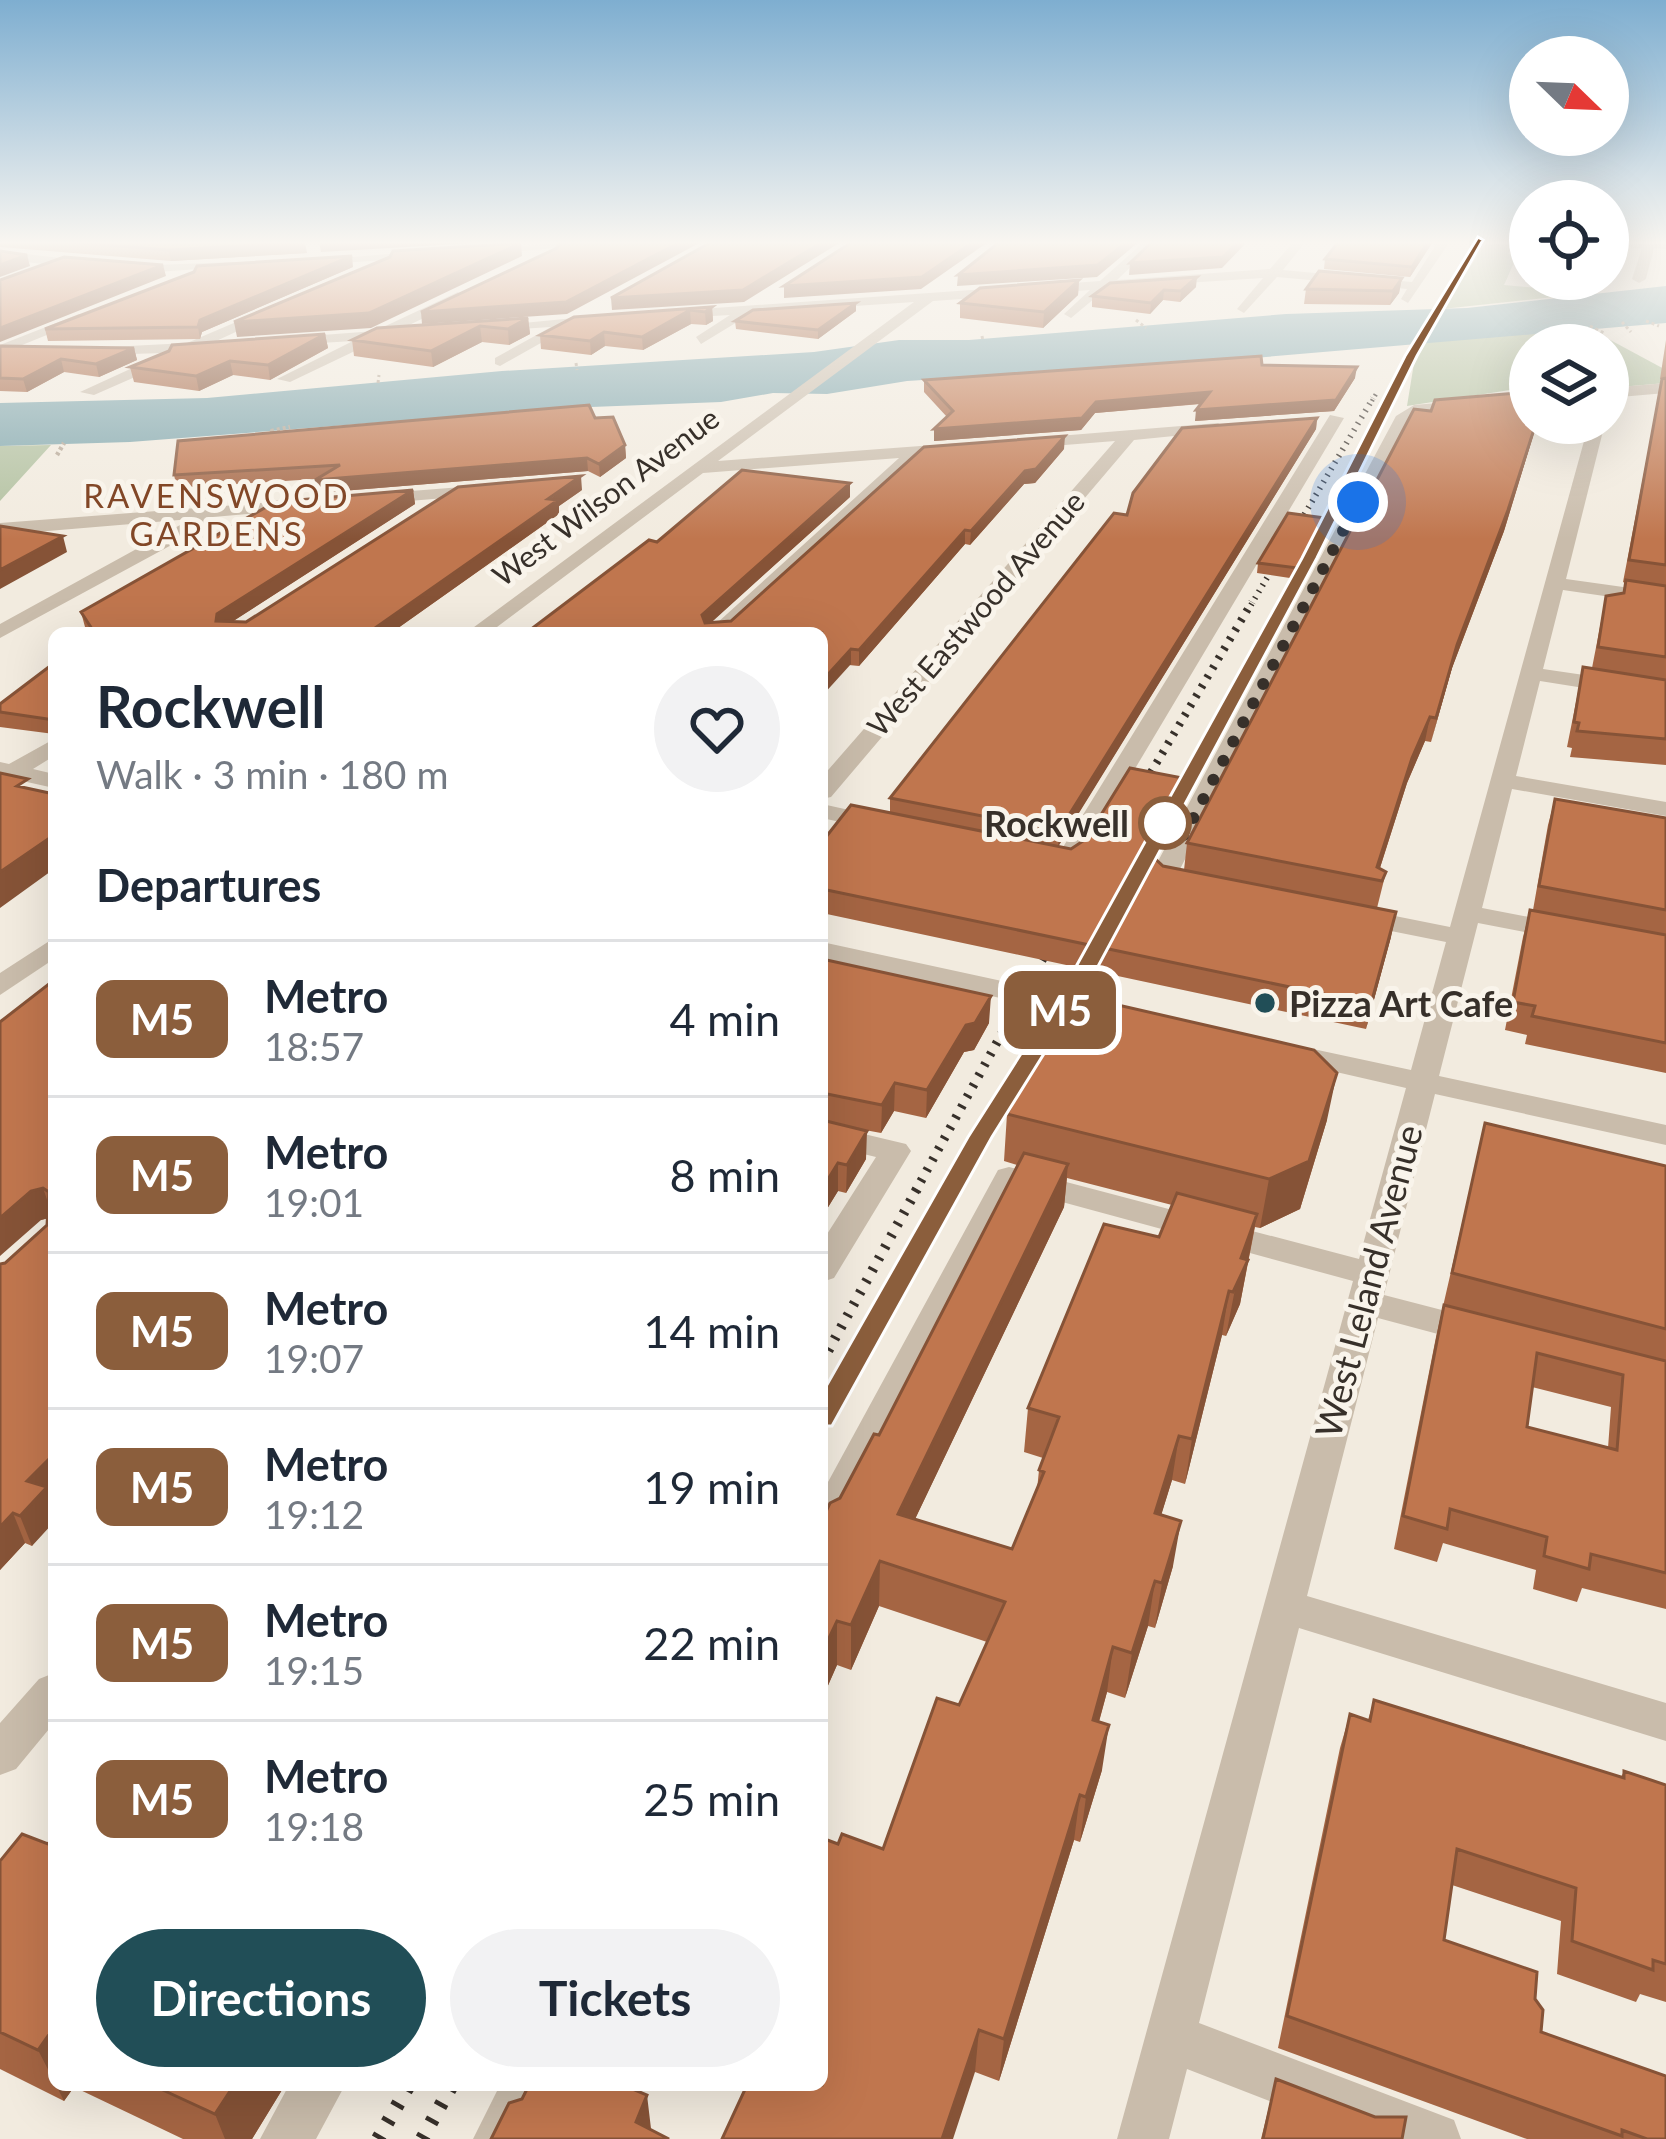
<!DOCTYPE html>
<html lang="en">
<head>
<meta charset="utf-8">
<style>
  :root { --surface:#fff; --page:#f2f2f3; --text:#1f2937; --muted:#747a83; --line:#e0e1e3; --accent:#214e57 }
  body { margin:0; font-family:Lato,sans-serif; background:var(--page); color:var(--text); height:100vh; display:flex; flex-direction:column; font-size:45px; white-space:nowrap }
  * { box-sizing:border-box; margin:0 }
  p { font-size:39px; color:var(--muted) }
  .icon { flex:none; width:66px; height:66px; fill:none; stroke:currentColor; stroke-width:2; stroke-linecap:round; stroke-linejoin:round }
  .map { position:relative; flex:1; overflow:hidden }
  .side { position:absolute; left:48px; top:627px; width:780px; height:1464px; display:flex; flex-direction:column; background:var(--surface); border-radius:18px; box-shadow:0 12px 48px #0002 }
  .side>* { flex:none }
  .badge { padding:0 24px; border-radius:18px; font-size:42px; line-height:78px }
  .needle { width:78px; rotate:113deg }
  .tools { position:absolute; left:1509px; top:36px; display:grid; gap:24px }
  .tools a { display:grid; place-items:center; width:120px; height:120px; border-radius:50%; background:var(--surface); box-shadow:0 12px 48px #0002; font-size:60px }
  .you { position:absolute; width:60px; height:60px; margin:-30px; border:9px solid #fff; border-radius:50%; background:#1a73e8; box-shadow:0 0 0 18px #1a73e833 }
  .map>.badge { position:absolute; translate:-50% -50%; box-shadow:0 0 0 6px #fff }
  h2 { padding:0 48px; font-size:45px; line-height:108px }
  .round { display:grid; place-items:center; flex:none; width:126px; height:126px; border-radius:63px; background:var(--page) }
  .summary { display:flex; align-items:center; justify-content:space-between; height:204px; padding:0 48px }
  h1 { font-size:57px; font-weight:700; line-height:90px }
  .cta { display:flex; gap:24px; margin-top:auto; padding:24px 48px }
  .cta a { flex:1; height:138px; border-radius:72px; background:var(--accent); color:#fff; font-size:48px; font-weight:700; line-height:138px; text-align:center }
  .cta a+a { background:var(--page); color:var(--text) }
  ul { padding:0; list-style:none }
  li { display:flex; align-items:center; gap:36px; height:156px; padding:0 48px; border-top:3px solid var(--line) }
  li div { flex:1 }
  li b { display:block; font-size:45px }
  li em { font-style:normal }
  li .badge { min-width:132px; font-weight:700; text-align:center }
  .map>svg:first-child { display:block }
</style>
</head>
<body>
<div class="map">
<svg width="1666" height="2139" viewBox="0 0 1666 2139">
  <rect width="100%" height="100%" fill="#f2ebdf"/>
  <!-- green -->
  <path fill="#b1c09f" d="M1488 240H1515L1508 254 1517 256 1504 285 1591 293 1442 309Z
    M1588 328 1666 370V383L1608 388V345H1530V387L1407 406 1414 363 1427 340Z
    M51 445 0 501V446Z"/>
  <!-- water -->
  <path fill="#7fa6ad" d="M1666 286V323L1194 363 907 381 827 394 773 393 721 402 565 408 130 442 0 446V403L207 398 502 371 814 352 899 340H969L1286 314 1467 308Z"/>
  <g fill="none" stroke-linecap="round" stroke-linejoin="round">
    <!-- path-far1 -->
    <path stroke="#b5a695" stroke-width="3" stroke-dasharray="3 3" stroke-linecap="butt" d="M1136 320 1146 328
      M1646 321 1659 326
      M1622 322 1631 332
      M1590 326 1606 334
      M982 336 983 341
      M576 363 577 370
      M378 383 379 375"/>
    <!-- path -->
    <path stroke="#b5a695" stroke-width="4.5" stroke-dasharray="3 3" stroke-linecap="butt" d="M272 438V431L290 427
      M57 455 64 443"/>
    <!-- minor -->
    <path fill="#c9bcab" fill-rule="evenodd" d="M592 240H652L484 254 478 250Z
      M1146 240H1159L1117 280 1270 269 1295 240H1307L1283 270 1412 282 1439 240H1451L1408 303 1401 299 1407 289 1277 277 1244 313 1237 309 1263 278 1107 288 1071 318 1064 314 1090 290 933 301 718 461 961 443 969 448 921 456 728 633H706L899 458 703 473 489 633H466L914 302 752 313 701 344 696 337 730 315 677 318 672 311 1100 281Z
      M1608 240 1666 241V249L1654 248 1646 279 1639 283 1632 279 1642 248 1608 246Z
      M436 250 431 257 311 265 305 261Z
      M0 251 129 266 233 262 240 266 129 274 0 259Z
      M458 292 463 299 401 329 406 336 380 339 290 382 277 379 353 341 288 345 283 338 375 331Z
      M264 310 276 313 212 343 215 350 192 352 94 395 80 392 165 353 96 355 91 348 187 343Z
      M79 314 91 317 0 354V345Z
      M605 315 610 322 571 326 500 366 495 364V358L551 327 491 331 484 327Z
      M1666 383V393L1608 398V388Z
      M1530 395V405L1418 414 1409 422 1178 873 1199 877 1203 883 1190 891 1153 884 1149 878 1396 416 1414 405Z
      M1330 415 1344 418 1080 861 1067 869 1037 862 1033 857 1037 852H1060Z
      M1218 423 1226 428 1224 431 1134 440 831 797 822 799V777L1115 441 1027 448 1019 443 1021 439Z
      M1589 423H1605L1566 579 1666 593V605L1563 590 1543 669 1666 687V701L1540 681 1516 776 1666 802V816L1512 789 1482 908 1566 924 1580 932 1566 940 1478 923 1439 1076 1666 1125V1145L1435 1094 1384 1295 1492 1323 1497 1332 1492 1341 1479 1345 1378 1318 1307 1596 1666 1703V1741L1299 1628 1199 2023 1454 2120 1461 2139H1367L1187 2069 1169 2139H1117L1353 1281 1018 1190 836 1541 822 1546V1493L998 1170 1009 1167 1359 1259 1406 1088 1275 1058 1270 1052 1285 1043 1411 1070 1446 942 1346 922 1342 916 1355 908 1450 927Z
      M487 485 493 486V494L373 504 364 499 373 494Z
      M301 500 310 505 307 509 213 517 212 523 0 638V624L191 519 0 535V523Z
      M54 739V756L33 769 54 774V788L0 776V762L9 764Z
      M822 804 890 819 893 824 881 831 822 818Z
      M54 938V959L0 995V973Z
      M822 942 1103 1003 1117 1012 1103 1021 822 958Z
      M822 1124 906 1144 911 1151 834 1278 822 1282V1242L876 1157 822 1144Z
      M54 1673V1723L16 1769 0 1775V1723L39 1679Z
      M289 2085H345L316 2139H260Z
      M500 2085H554L527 2139H473Z"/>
    <!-- rail-far5 -->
    <path stroke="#37302a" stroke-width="4.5" stroke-dasharray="1.5 4.5" stroke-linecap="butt" d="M1372 401 1376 394
      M1388 401 1478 240"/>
    <!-- rail-far4 -->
    <path stroke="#37302a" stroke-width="6" stroke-dasharray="1.5 6" stroke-linecap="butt" d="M1251 605 1373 398
      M1283 605 1390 398"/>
    <!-- rail-far3 -->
    <path stroke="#37302a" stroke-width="8" stroke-dasharray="3 8" stroke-linecap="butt" d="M1134 801 1252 602
      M1172 810 1285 602"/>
    <!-- rail-far2 -->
    <path stroke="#37302a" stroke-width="9" stroke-dasharray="3 9" stroke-linecap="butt" d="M915 1192 1058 931
      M949 1192 1100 942"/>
    <!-- rail-far1 -->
    <path stroke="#37302a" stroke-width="10" stroke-dasharray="3 10" stroke-linecap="butt" d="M822 1362 917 1189
      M822 1418 951 1189"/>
    <!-- rail -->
    <path stroke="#37302a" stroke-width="14" stroke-dasharray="4.5 14" stroke-linecap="butt" d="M378 2139 409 2085
      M422 2139 452 2085"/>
  </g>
  <!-- wall -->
  <path fill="#a56543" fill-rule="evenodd" d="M0 240H289L307 253 171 261 0 247Z
    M1340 240H1434L1410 277 1324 269 1325 259Z
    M1530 244V261L1524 260 1526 250Z
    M353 267 202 332 200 339 48 341 45 329Z
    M1402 278 1399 293 1390 305 1304 304 1306 289Z
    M1079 280 1078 295 1043 328 960 318V303Z
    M1196 287 1180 302 1163 300 1150 314 1092 307V296Z
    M856 303V311L818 339 736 329 735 321Z
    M712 307 713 321 706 325 691 324 643 350 605 346 591 355 541 349 540 335Z
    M528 318 530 334 509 345 482 342 433 367 354 356 352 340Z
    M325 334 328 348 270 380 233 375 199 391 134 382 130 367Z
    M1666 340V765L1570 757 1572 748 1567 747 1583 667 1592 668 1606 596 1623 593 1625 583 1623 582 1662 379H1660Z
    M0 346 134 348 137 360 99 377 64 372 27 392 0 391Z
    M1262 365 1355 378 1334 411 1195 421 1201 404 1095 413 1081 430 934 441 947 417 924 392V380Z
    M595 418 625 445 626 458 600 477 588 471 317 493 315 479 177 488 174 475Z
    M1317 418 1316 429 1058 846 1071 849 1188 779 1185 802 1155 858 1163 866 1391 937 1366 1029 822 913V842L890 813V798L1127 515Z
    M1530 423H1537L1504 531 1452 668 1431 742 1425 741 1407 783 1380 868 1386 872 1377 908 1184 870 1187 843Z
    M1064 449 1035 483 1024 484 970 545 965 544 859 666 526 633 657 542 850 497 711 622 731 621Z
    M413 490 415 504 233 621 246 622 582 490 559 506V514L391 633H89L85 627 81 612Z
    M1332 519 1330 529 1303 580 1257 573 1258 563Z
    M54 663V734L0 727V704Z
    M1555 799 1666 818V1073L1525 1044 1527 1035 1505 1030 1523 937 1530 910H1533L1548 825Z
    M822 959 989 1023 974 1050 964 1052 926 1118 894 1111 881 1133 854 1128 866 1159 846 1193 838 1191 822 1217Z
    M54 980 51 1498 32 1546 25 1543 0 1570 5 1263 47 1225 48 1218 41 1220Z
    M1007 1114 1327 1120 1300 1209 1260 1228 1255 1227 1240 1304 1226 1336 1222 1335 1185 1484 1172 1480 1161 1515 1173 1566 1155 1628 1148 1626 1125 1698 1107 1692 1099 1722 1102 1770 1080 1842 1074 1840 999 2081 975 2072 822 2085 838 1844 883 1849 959 1705 987 1642 879 1606 851 1670 837 1665 822 1699 840 1498 879 1435 1017 1165 1004 1161ZM1067 1178 1172 1205 1159 1237 1028 1408 1024 1452 1043 1458 1039 1470 1037 1490 1012 1549 915 1519 1064 1207Z
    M1485 1123 1666 1166V1609L1582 1588 1577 1602 1533 1589 1536 1570 1443 1543 1437 1562 1394 1549 1436 1337ZM1532 1387 1611 1407 1608 1448 1527 1427Z
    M1374 1700 1621 1777 1624 1771 1666 1785V2002L1640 1994 1636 2002 1557 1974 1561 1921 1452 1885 1444 1940 1535 1999 1541 2032 1666 2139H1527L1278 2048 1340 1748 1350 1714 1368 1720Z
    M54 1836V2085H285L252 2139H183L74 2087 64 2101 0 2069V1861L48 1844Z
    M1276 2079 1402 2139H1261Z"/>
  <!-- shaded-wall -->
  <path fill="#865337" d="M345 240H527L321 252 319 241Z
    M684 240H705L567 314 422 324 421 312Z
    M826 240H844L744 302 612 310 611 298Z
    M976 240H991L921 289 784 298V286Z
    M1129 240H1141L1097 277 957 286 958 275Z
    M1240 240H1249L1222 268 1129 275 1130 263Z
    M1429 240H1434L1410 277 1412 267Z
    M305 242 307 253 171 261 169 250Z
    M521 243 522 256 371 328 237 337 234 322Z
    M27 255 30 266 0 277V265Z
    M352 256 353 267 202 332 200 339 198 327 200 320Z
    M163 265 166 276 0 342V328Z
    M1197 277 1196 287 1180 302 1181 291Z
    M1402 278 1399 293 1390 305 1393 291Z
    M1079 280 1078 295 1043 328 1044 312Z
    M1164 290 1163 300 1150 314 1151 303Z
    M856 303V311L818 339V330Z
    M712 307 713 321 706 325 705 312Z
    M690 310 691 324 643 350 642 337Z
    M528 318 530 334 509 345 508 329Z
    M480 326 482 342 433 367 431 351Z
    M604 332 605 346 591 355 590 341Z
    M325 334 328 348 270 380 268 365Z
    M134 348 137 360 99 377 96 364Z
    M61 359 64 372 27 392 23 379Z
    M230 361 233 375 199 391 196 376Z
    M1357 367 1355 378 1334 411 1195 421 1196 410Z
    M1210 392 1208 403 1095 413 1081 430 934 441V429L1096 402Z
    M1317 418 1316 429 1058 847 1059 831Z
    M1536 423H1537L1504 531 1452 668 1431 742 1457 645Z
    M1065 436 1064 449 1035 483 1024 484 970 545 971 531 1025 471Z
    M625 445 626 458 600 477 599 464Z
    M587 458 588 471 317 493 315 480Z
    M581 476 582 490 559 506V514L391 633H368Z
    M850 483V497L703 630 702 615Z
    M413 490 415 504 221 629 216 621 217 614Z
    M1332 519 1330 529 1303 580 1305 569Z
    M965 530V544L859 666V650Z
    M63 536 67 552 0 589V570Z
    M851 649V664L822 696V681Z
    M1430 717 1425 741 1407 783 1376 880 1377 867 1412 758Z
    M1188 779 1185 802 1145 876 1148 852Z
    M54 835V869L0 908V872Z
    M1396 912 1391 937 1366 1029 1371 1004Z
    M991 996 989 1023 974 1050 964 1052 926 1118 927 1090 966 1025Z
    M1337 1073 1327 1120 1300 1209 1260 1228 1269 1179Z
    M895 1083 894 1111 881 1133 882 1105Z
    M867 1131 866 1159 846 1193 847 1165Z
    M838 1163V1191L822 1217V1189Z
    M1068 1164 1064 1207 896 1559 898 1514Z
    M43 1188 53 1217 41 1220 0 1256V1218L31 1191Z
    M1257 1214 1240 1304 1226 1336 1241 1258Z
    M1229 1291 1222 1335 1185 1484 1192 1439Z
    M1179 1436 1172 1480 1148 1558 1155 1513Z
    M54 1454V1495L51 1498 54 1505V1522L32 1546 20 1516 27 1481Z
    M13 1513 25 1543 0 1570V1527Z
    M1181 1521 1173 1566 1155 1628 1162 1583Z
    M880 1561 879 1606 851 1670V1625Z
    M1155 1581 1148 1626 1125 1698 1132 1653Z
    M837 1621V1665L822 1699V1653Z
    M1113 1647 1107 1692 1087 1764 1093 1720Z
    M1109 1725 1102 1770 1080 1842 1086 1797Z
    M1080 1795 1074 1840 999 2081 1004 2039Z
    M979 2030 975 2072 953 2139H942Z
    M48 2036 54 2048V2081L38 2050Z
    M56 2085H73L74 2087 64 2101Z
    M234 2085H285L252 2139H225L215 2114Z
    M647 2095 652 2137 636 2122Z"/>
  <!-- building -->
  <path fill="#c0764e" stroke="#865337" stroke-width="3" fill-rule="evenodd" d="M45 240H288L305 242 169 250Z
    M586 240H684L566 302 421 312 557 248 560 242Z
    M715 240H826L743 290 611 298Z
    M855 240H976L922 277 784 286Z
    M1002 240H1129L1098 265 958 275Z
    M1154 240H1240L1223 257 1130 263Z
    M1340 240H1429L1412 267 1325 259Z
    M521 243 369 313 234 322 390 257 393 251Z
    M0 251 27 255 0 265Z
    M352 256 200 320 198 327 45 329 194 272 197 266Z
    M64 257 163 265 0 328V280Z
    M1319 271 1402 278 1393 291 1306 289Z
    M1197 277 1181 291 1164 290 1151 303 1092 296 1110 283Z
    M1079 280 1044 312 960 303 980 288Z
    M856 303 818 330 735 321 753 310Z
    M712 307 705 312 690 310 642 337 604 332 590 341 540 335 574 317Z
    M528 318 508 329 480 326 431 351 352 340 377 328Z
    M325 334 268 365 230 361 196 376 130 367 169 351 172 345Z
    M0 346 134 348 96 364 61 359 23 379 0 378Z
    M1261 356 1262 365 1357 367 1336 400 1196 410 1210 392 1096 402 1082 418 934 429 953 411 924 380Z
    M1666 378V565L1629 560 1662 379Z
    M1530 392V423H1536L1508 510 1457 645 1436 718 1430 717 1412 758 1377 867 1386 872 1382 881 1187 843 1414 409 1431 411 1435 400Z
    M589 405 595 418 613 417 625 445 599 464 587 458 315 480 340 465 174 475 178 441Z
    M1317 418 1059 831 890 798 1114 513 1127 515 1133 493 1182 428Z
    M1065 436 1036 469 1025 471 971 531 965 530 859 650 851 649 822 681V633H526L649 540 657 542 742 470 850 483 702 615 705 623 731 621 924 447Z
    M581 476 548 499 558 500 368 633H92L94 632 81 612 275 502 413 490 217 614 216 621 246 622 458 487Z
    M1288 513 1332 519 1305 569 1258 563Z
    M0 526 63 536 0 570Z
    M1626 580 1666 586V657L1598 647 1606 596 1624 593Z
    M54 663V720L0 712V704Z
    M1583 667 1666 680V739L1577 731 1579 723 1574 722Z
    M1130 768 1188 779 1148 852 1163 866 1396 912 1371 1004 822 889V842L851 805 1071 849 1086 839Z
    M0 773 28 779 17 786 54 794V835L0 872Z
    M1555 799 1666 818V910L1539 886Z
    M1530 910 1666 935V1043L1532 1016 1535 1006 1513 1002Z
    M822 959 991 996 975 1023 966 1025 927 1090 895 1083 882 1105 822 1093Z
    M54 980V1454L27 1481 47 1487 20 1516 13 1513 0 1527V1264L5 1263 47 1225 49 1192 43 1188 31 1191 0 1218V1022Z
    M1070 994 1314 1050 1337 1073 1309 1161 1269 1179 1007 1114Z
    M822 1120 867 1131 847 1165 838 1163 822 1189Z
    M1485 1123 1666 1166V1329L1452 1273Z
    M1024 1153 1068 1164 898 1514 1012 1549 1044 1472 1039 1470 1059 1417 1028 1408 1104 1224 1159 1237 1177 1193 1257 1214 1241 1258 1248 1260 1233 1292 1229 1291 1192 1439 1179 1436 1155 1513 1181 1521 1162 1583 1155 1581 1132 1653 1113 1647 1093 1720 1109 1725 1086 1797 1080 1795 1004 2039 979 2030 942 2139H722L747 2085H822V1838L838 1844 842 1834 883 1849 937 1698 959 1705 1005 1602 880 1561 851 1625 837 1621 822 1653V1520L830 1503 840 1498 874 1434 879 1435Z
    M1444 1305 1666 1361V1573L1591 1554 1589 1569 1544 1556 1547 1537 1450 1509 1447 1529 1403 1516ZM1537 1353 1623 1375 1617 1450 1527 1427Z
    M1374 1700 1624 1778V1771L1666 1785V1964L1653 1960V1970L1572 1941 1576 1888 1457 1849 1444 1940 1537 1972 1535 1999 1543 2010 1541 2032 1666 2076V2139H1647L1622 2130V2136L1287 2016 1350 1714 1370 1721Z
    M22 1834 48 1844 54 1836V2039L48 2036 38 2050 0 2032V1861Z
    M1276 2079 1375 2117H1406L1402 2139H1263Z
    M152 2085H234L215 2114Z
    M529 2085H623L647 2095 636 2122 669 2139H491L509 2103 522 2099Z"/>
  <!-- sky -->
  <linearGradient id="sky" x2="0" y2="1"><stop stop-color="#7eaed0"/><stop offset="0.45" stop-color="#f9f6f1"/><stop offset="1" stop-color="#f9f6f1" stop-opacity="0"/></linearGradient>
  <rect width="1666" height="539" fill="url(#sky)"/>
  <!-- line -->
  <path fill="#8b5e3c" stroke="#fff" stroke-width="3" d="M1478 237 1483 240 1417 356 1317 558 1095 972 992 1137 832 1426H812L807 1418 812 1411 968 1137 1073 972 1302 558 1405 356Z"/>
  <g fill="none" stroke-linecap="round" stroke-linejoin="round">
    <!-- walk -->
    <path stroke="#37302a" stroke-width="12" stroke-dasharray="0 21.6" d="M1165 823 1184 836 1358 502"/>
  </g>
  <!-- markers -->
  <circle fill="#fff" stroke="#8b5e3c" stroke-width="6" cx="1165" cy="823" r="24"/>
  <circle fill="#214e57" stroke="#f9f4eb" stroke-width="4.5" cx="1265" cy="1003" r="12"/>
  <g text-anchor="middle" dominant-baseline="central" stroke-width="10" stroke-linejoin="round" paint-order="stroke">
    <!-- far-street labels -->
    <g font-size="30" fill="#37302a" stroke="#f9f4eb">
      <text transform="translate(605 496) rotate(-37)">West Wilson Avenue</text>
      <text transform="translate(975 613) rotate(-49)">West Eastwood Avenue</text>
    </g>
    <!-- far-neighbourhood labels -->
    <g font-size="33" letter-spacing="3" fill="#824727" stroke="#f9f4eb">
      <text x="217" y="495">RAVENSWOOD<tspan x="217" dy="38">GARDENS</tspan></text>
    </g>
    <!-- stop labels -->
    <g font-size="36" font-weight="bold" fill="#37302a" stroke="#f9f4eb" text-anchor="end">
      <text x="1129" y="823">Rockwell</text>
    </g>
    <!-- poi labels -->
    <g font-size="36" font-weight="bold" fill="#37302a" stroke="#f9f4eb" text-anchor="start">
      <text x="1289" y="1003">Pizza Art Cafe</text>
    </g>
    <!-- street labels -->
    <g font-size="36" fill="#37302a" stroke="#f9f4eb">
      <text transform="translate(1368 1281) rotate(-75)">West Leland Avenue</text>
    </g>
  </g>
</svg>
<div class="tools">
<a><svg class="needle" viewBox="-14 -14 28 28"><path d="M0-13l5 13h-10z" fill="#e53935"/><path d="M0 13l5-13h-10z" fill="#747a83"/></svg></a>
<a><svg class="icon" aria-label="locate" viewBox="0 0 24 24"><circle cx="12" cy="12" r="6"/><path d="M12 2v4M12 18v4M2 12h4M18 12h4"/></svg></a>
<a><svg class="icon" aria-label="layers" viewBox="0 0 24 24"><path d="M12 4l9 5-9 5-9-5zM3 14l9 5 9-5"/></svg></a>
</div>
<div class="you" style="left:1358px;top:502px"></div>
<b class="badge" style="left:1060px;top:1010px;background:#8b5e3c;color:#fff">M5</b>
<section class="side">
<div class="summary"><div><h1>Rockwell</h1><p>Walk · 3 min · 180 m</p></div><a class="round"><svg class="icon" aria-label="heart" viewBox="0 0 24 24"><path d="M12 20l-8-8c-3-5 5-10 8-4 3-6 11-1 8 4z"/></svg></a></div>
<h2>Departures</h2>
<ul>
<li><span class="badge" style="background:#8b5e3c;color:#fff">M5</span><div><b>Metro</b><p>18:57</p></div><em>4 min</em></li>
<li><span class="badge" style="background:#8b5e3c;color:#fff">M5</span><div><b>Metro</b><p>19:01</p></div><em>8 min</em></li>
<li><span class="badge" style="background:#8b5e3c;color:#fff">M5</span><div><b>Metro</b><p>19:07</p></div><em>14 min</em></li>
<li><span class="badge" style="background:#8b5e3c;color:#fff">M5</span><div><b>Metro</b><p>19:12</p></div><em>19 min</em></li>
<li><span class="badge" style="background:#8b5e3c;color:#fff">M5</span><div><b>Metro</b><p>19:15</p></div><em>22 min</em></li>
<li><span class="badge" style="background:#8b5e3c;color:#fff">M5</span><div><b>Metro</b><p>19:18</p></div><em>25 min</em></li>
</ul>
<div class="cta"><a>Directions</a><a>Tickets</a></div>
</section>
</div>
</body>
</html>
